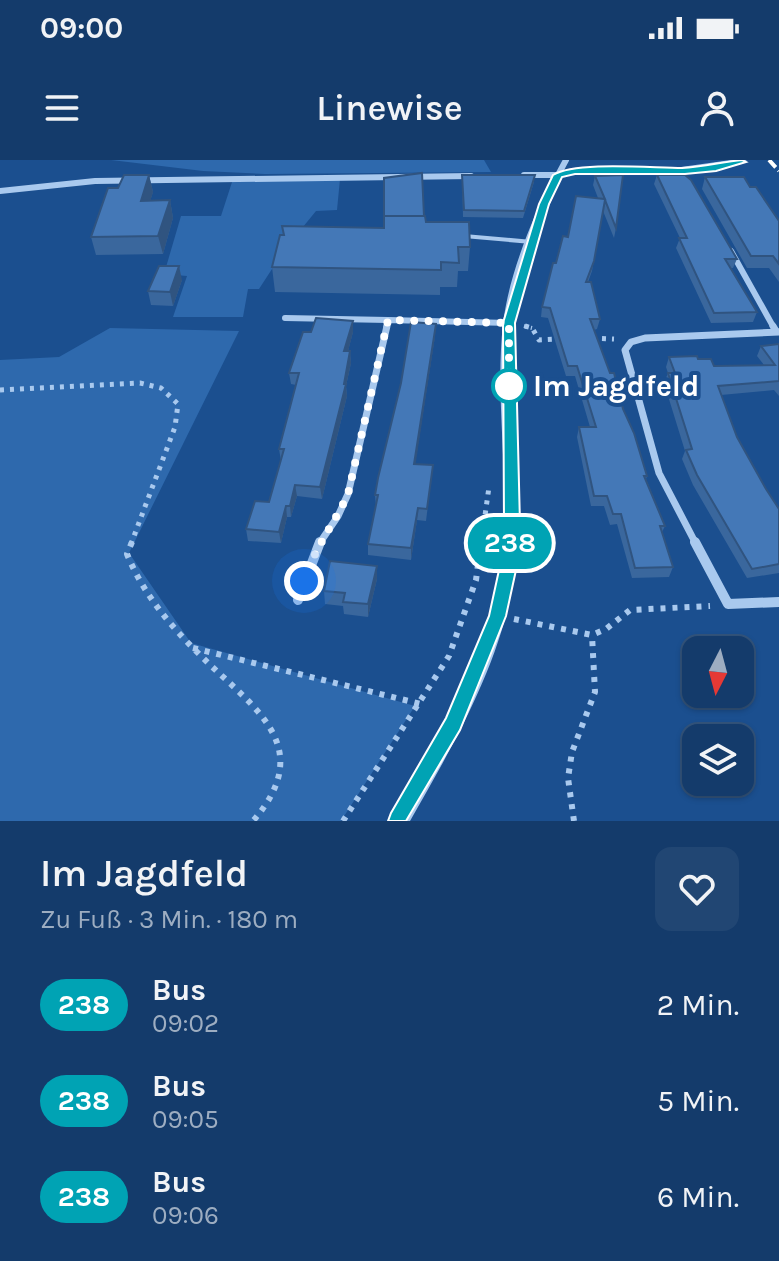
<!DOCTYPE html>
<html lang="de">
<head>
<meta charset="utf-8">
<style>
  :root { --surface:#143b6b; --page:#214673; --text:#f1f3f6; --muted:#9dadc1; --line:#33557e }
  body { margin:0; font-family:Karla,sans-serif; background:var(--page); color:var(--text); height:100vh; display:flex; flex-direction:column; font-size:30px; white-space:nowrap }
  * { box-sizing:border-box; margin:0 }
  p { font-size:26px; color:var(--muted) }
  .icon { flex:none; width:44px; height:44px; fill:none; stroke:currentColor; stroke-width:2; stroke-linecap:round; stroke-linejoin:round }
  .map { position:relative; height:661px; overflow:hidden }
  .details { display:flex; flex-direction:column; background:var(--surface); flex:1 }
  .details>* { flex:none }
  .badge { padding:0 16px; border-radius:26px; font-size:28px; line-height:52px }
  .needle { width:52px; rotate:186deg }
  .tools { position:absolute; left:682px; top:476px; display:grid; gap:16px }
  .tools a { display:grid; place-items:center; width:72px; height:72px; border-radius:16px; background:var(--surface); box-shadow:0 2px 6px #0004,0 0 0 2px var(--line); font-size:40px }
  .you { position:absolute; width:40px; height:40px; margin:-20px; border:6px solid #fff; border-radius:50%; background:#1a73e8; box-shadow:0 0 0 12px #1a73e833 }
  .map>.badge { position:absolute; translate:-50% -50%; box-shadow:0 0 0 4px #fff }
  .round { display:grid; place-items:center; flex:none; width:84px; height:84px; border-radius:16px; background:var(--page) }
  .headline { display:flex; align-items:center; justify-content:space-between; height:136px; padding:0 40px }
  h1 { font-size:38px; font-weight:600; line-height:60px }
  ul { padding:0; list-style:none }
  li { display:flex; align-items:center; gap:24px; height:96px; padding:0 40px }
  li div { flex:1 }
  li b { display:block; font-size:30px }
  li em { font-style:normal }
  li .badge { min-width:88px; font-weight:700; text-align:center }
  .status { display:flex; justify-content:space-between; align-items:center; height:56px; padding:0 40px; background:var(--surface); direction:ltr }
  .status svg { height:22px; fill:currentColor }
  header { display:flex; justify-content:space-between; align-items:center; height:104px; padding:0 40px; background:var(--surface); font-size:36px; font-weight:600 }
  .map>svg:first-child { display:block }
</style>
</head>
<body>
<div class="status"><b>09:00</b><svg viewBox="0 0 49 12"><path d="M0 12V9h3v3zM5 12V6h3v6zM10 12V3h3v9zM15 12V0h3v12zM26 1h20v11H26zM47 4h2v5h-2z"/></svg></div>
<header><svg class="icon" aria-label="menu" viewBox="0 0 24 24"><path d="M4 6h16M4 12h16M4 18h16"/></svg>Linewise<svg class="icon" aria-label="person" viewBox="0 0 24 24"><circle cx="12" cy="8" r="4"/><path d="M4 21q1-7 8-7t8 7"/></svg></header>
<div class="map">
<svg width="779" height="661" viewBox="0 0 779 661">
  <rect width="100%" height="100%" fill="#1b4f8f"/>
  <!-- green -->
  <path fill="#2e69ad" d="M111 0H484L491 12 265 14 203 11Z
    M233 19H340L337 50 316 51 285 89 259 129H248L243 157H173L187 116 164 114 181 56H221Z
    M110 168 239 171 129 393 191 483 415 546 341 661H0V200L59 197Z"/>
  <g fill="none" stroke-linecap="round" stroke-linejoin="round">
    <!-- path-far2 -->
    <path stroke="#a9c9ee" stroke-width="4" stroke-dasharray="3 4" stroke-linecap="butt" d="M524 166 532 168"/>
    <!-- path-far1 -->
    <path stroke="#a9c9ee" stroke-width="5" stroke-dasharray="4 6" stroke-linecap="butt" d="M525 166 532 168 539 180 558 179
      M592 178 614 179
      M0 230 140 223 161 228 178 244 175 267 131 384
      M481 384 489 327"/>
    <!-- path -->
    <path stroke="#a9c9ee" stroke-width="6" stroke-dasharray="5 7" stroke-linecap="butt" d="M132 382 127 394C143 433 168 463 198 493 249 545 320 584 253 661
      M514 459 592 475 606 469 630 450 710 446
      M193 488 421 544
      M343 661 449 496 476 420 481 382
      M574 661 568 618 572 592 595 532 592 475"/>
    <!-- service -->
    <path stroke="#a9c9ee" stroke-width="4" d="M464 76 532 82"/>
    <!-- minor-far2 -->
    <path stroke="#a9c9ee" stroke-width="6" d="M524 15H558L566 0
      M0 31 95 21 471 16
      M731 91 774 168
      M285 158 388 160
      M386 168 388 160 509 163"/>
    <!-- minor-far1 -->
    <path stroke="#a9c9ee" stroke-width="7" d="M773 166 776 171
      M319 384 338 356 348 334 387 166
      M696 384 659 313 625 190 631 182 645 178 779 172"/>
    <!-- minor -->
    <path stroke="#a9c9ee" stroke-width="10" d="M695 382 728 444 779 442
      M298 440 320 382"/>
    <!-- tertiary -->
    <path fill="#a9c9ee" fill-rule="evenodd" d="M731 0H747C712 20 618 14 575 14L562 17C541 62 521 111 515 161 505 242 525 323 516 404 505 497 455 582 410 661H389C399 637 416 615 428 592 461 534 491 473 500 407 512 326 494 245 503 164 509 113 532 61 553 15L575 8 681 7Z"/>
    <!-- rail -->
    <path stroke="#fff" stroke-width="4" stroke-dasharray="10 4" stroke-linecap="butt" d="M769 0 779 11"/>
  </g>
  <!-- wall -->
  <path fill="#3a679d" d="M149 15 153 32 150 41 170 40 173 58 163 94 96 95 91 77 118 28Z
    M462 15 534 22 523 58 463 57Z
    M657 15 737 99 733 108H731L757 152 753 162 711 163 676 88 680 78 654 24Z
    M595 16 616 68 614 78 603 51 592 111 588 122 600 159 597 169 594 170 647 316 646 319 665 366 662 372 673 407 669 417 632 418 617 364 610 365 604 346H591L577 277 579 267H590L575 216H566L548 158 541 157 542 147 556 103 598 38 593 25Z
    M705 17 750 27 779 61V122L769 108H747L702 29Z
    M424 56 426 62 470 87 468 111H458L457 127H440V135L275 132 272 107 283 75 282 66 384 68Z
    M182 120 173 146 151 145 148 131Z
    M353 161V172L348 191H350L351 203 346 226 347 236 322 339 297 336 291 357H287L281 383 248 381 246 369 269 342 281 301 279 289 296 225 291 224 289 213Z
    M435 176 415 304 433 305 426 361 417 360 411 400 368 395V384L376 346 375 335Z
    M779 184V236L774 230 721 235 737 277 766 329 779 349V413L747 418 693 325 682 299 685 291 664 223 668 213 666 207 669 197 698 199 714 206 764 205 757 196 761 186Z
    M377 406V419L368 457 344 454 343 446 325 444 324 431Z"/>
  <!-- shaded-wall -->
  <path fill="#305480" d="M149 15 153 32 145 59 141 41Z
    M170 40 173 58 163 94 158 76Z
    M179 106 182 120 173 146 170 132Z
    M353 161V172L345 203 344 191Z
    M436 164 435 176 414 315V304Z
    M350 191 351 203 346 226 347 236 322 339 320 327Z
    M295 325 297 336 291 357 290 346Z
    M286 346 287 357 281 383 279 372Z
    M418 348 417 360 411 400V388Z
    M377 406V419L368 457V444Z"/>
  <!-- building -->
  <path fill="#4478b7" stroke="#305480" stroke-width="2" d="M422 13 424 56H384V18Z
    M124 15H149L141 41 170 40 158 76 91 77 108 28H118Z
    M462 15H535L524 51 464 50Z
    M623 15 616 68 605 40 594 101 586 122H591L600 159H590L610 213H614L623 249 634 273 647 316H644L665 366H660L673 407 635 408 621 354H613L607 336H594L579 267H596L577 206H568L550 148 542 147 553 103H556L563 76 568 77 576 36 605 39 595 16Z
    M657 15H685L691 20 737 99H725L757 152 714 153 679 78H687Z
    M705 17H744L750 27H756L779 61V104L773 96H751Z
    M384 56H425L426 62H469L470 87H458L459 103 441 102V110L272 107 280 75H284L282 66 384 68Z
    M159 106H179L170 132 148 131Z
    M316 158 353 161 344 191H350L344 224H346L320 327 295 325 290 346H286L279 372 246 369 255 341 269 342 284 289H279L299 213H289L303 172H311Z
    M411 162 436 164 414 304 433 305 427 349 418 348 411 388 368 384 378 335H375L378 318 401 223Z
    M779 184V221L718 226 737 277 766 329 779 349V404L752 409 697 315 686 290 692 289 668 213H675L669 197 697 196 698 199H711L714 206 775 205 761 186Z
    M330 401 377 406 368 444 343 442 345 433 324 431Z"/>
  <!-- line -->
  <path fill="#00a3b4" stroke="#fff" stroke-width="2" d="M742 0 746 2 716 11 685 14H575L562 17 549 44 515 163 520 364 516 410 506 456 460 570 406 661H388L391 653 446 558 489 456 499 410 504 364 503 163 539 44 553 15C576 1 651 8 682 8 703 7 722 2 742 0Z"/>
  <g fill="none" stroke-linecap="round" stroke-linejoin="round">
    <!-- walk -->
    <path stroke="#fff" stroke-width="8" stroke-dasharray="0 14.4" d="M304 421C314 389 334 364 348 334L388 160 509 163V226"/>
  </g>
  <!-- markers -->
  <circle fill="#fff" stroke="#00a3b4" stroke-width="4" cx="509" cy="226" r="16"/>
  <g text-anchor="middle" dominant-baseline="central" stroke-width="8" stroke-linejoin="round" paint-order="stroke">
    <!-- stop labels -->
    <g font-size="30" font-weight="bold" fill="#fff" stroke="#1b4f8f" text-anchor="start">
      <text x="533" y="226">Im Jagdfeld</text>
    </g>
  </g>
</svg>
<div class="tools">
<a><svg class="needle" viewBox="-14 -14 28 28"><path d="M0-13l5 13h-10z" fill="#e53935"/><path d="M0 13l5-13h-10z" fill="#9dadc1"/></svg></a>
<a><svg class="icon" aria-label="layers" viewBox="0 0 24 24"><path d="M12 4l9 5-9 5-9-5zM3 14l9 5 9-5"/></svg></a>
</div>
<div class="you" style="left:304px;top:421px"></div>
<b class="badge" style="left:510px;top:383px;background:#00a3b4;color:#fff">238</b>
</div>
<section class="details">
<div class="headline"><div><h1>Im Jagdfeld</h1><p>Zu Fuß · 3 Min. · 180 m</p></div><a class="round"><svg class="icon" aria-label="heart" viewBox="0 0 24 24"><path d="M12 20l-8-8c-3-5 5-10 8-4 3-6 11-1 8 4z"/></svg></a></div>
<ul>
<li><span class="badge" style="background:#00a3b4;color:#fff">238</span><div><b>Bus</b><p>09:02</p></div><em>2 Min.</em></li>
<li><span class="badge" style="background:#00a3b4;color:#fff">238</span><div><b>Bus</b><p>09:05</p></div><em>5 Min.</em></li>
<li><span class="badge" style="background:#00a3b4;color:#fff">238</span><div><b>Bus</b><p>09:06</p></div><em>6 Min.</em></li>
</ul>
</section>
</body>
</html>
